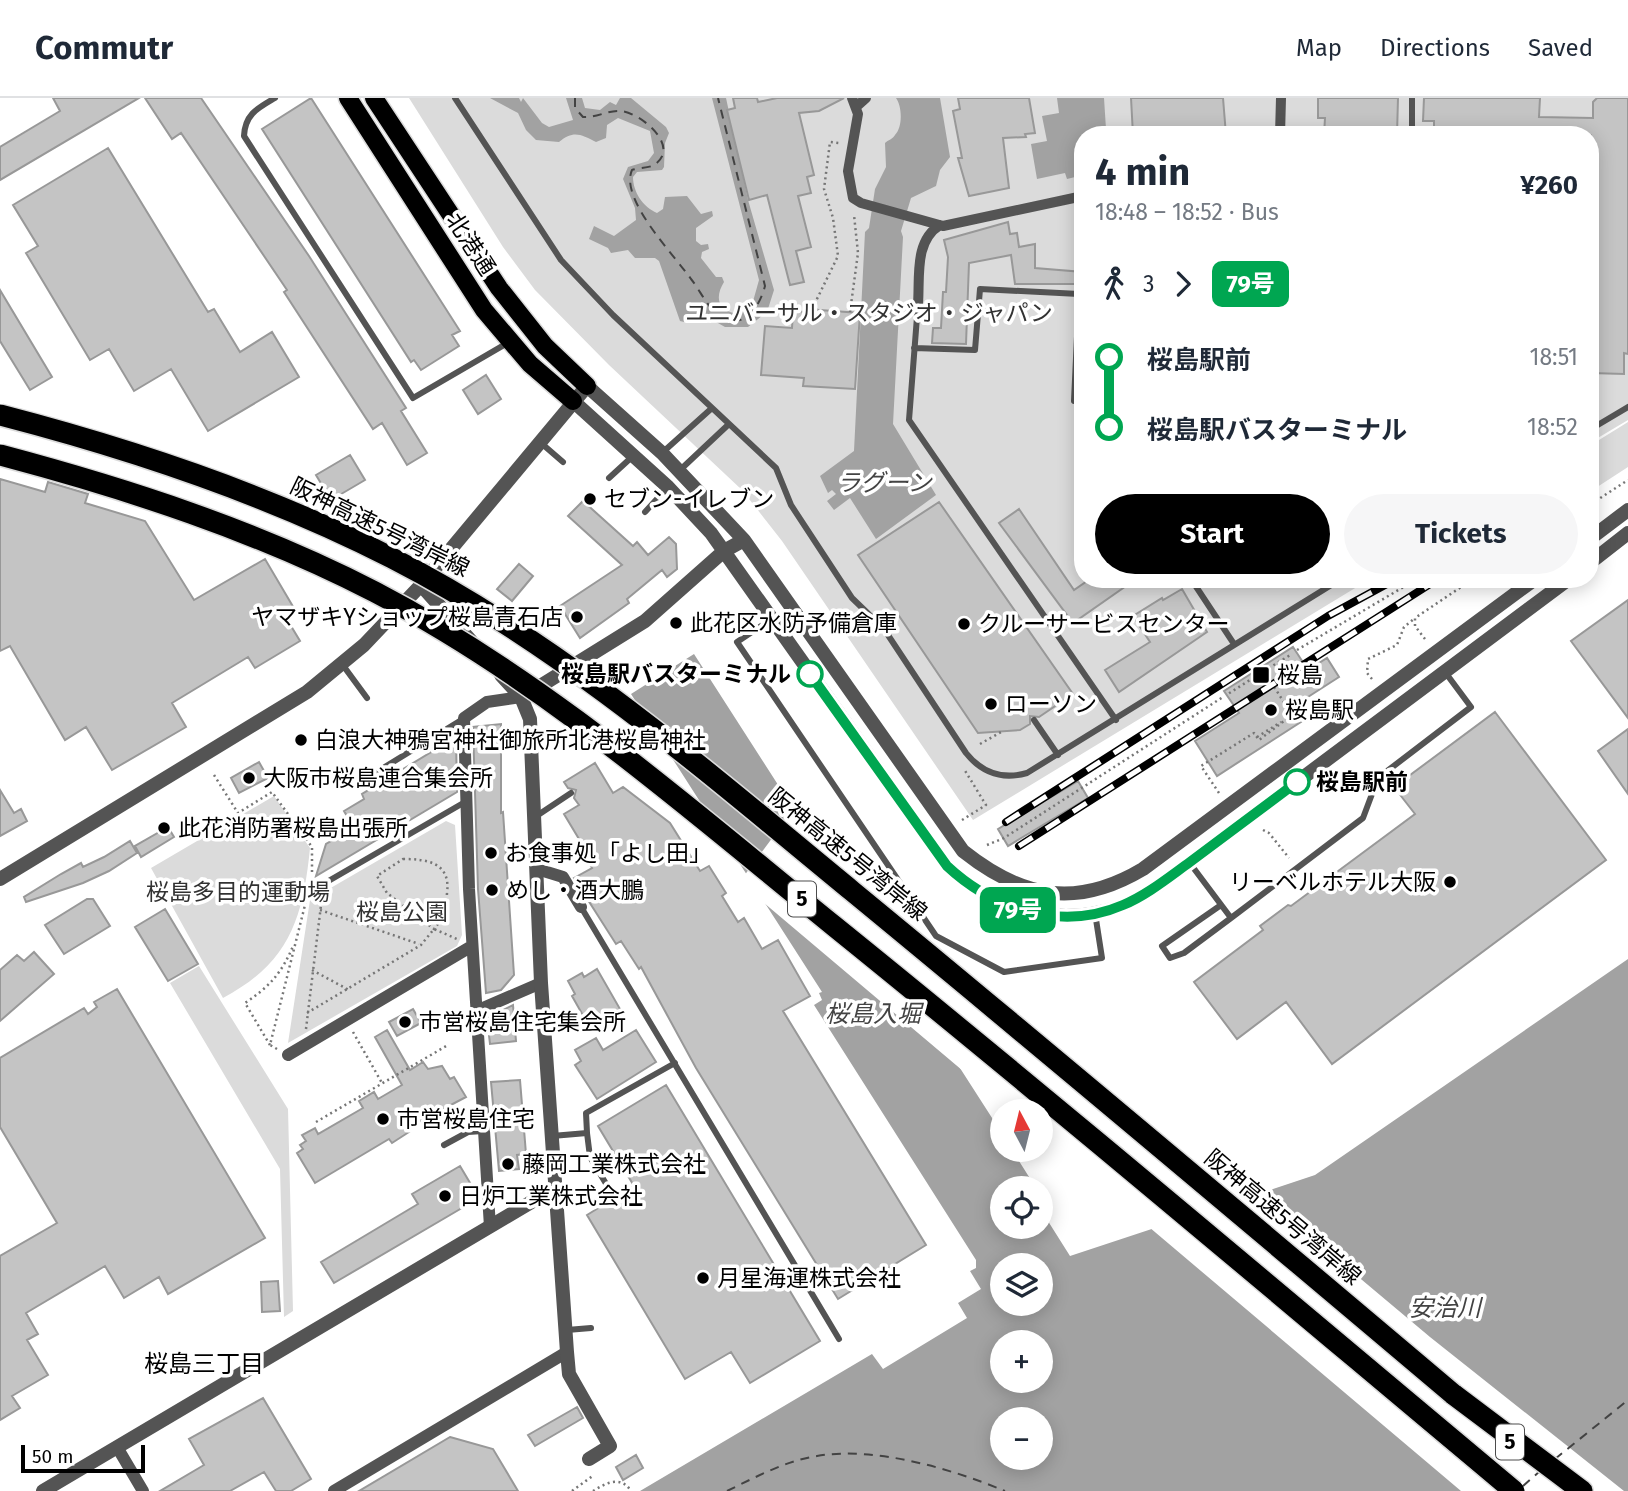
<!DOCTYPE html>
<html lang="en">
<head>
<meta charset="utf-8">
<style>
  :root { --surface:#fff; --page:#f6f6f7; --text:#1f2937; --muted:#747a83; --line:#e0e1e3; --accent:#000 }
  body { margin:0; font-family:"Fira Sans","Noto Sans JP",sans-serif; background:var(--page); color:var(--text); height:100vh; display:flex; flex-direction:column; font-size:26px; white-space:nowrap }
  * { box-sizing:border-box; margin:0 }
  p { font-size:23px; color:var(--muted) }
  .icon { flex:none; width:38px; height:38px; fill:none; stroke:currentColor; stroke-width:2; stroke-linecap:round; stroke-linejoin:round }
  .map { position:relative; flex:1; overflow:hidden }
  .sheet { position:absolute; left:1074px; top:28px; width:525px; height:462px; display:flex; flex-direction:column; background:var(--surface); border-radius:28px; box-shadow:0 4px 18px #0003 }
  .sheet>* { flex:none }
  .badge { padding:0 14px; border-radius:10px; font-size:24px; line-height:46px }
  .needle { width:46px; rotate:353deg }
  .fabs { position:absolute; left:990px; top:1001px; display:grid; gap:14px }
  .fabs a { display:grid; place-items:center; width:63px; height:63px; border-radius:50%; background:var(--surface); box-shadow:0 4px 18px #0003; font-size:35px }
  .scale { position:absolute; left:21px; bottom:18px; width:124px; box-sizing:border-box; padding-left:7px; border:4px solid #000; border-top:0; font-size:19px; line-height:24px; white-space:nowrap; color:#000; -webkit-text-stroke:5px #fff; paint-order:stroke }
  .map>.badge { position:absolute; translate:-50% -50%; box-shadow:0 0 0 4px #fff }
  .legs { display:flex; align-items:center; gap:10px; height:77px; padding:0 21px; font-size:23px }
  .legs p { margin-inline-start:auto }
  .head { display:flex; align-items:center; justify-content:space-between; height:119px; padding:0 21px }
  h1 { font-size:38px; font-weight:700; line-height:52px }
  .cta { display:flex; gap:14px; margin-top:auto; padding:14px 21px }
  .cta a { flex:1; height:80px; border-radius:42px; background:var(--accent); color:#fff; font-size:28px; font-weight:700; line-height:80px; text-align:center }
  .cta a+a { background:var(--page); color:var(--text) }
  ul { padding:0 21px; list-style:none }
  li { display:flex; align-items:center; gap:24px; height:70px; font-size:26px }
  li i { display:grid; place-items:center; width:10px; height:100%; margin:0 9px; background:currentColor }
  li i::after { content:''; width:18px; height:18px; margin:-9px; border:5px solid; border-radius:50%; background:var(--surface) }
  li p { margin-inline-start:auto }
  li:first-child i { background:linear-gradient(#0000 50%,currentColor 0) }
  li:last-child i { background:linear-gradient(currentColor 50%,#0000 0) }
  header { display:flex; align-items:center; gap:42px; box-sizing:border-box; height:98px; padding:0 35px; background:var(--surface); border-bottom:2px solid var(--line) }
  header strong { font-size:33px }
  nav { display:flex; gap:38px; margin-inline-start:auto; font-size:24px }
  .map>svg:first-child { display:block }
</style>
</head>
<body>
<header>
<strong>Commutr</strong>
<nav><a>Map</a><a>Directions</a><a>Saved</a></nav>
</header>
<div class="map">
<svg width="1628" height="1393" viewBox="0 0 1628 1393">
  <rect width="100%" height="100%" fill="#fff"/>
  <!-- green -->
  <path fill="#dbdbdb" d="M409 0H1628V322L1591 344V37H1083V481H1370L973 722 782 443 742 392 609 267 535 192 503 149Z
    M1628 324V369L1591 393V347Z
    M274 698 310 750C303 821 289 865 223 900L151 770Z
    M446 723 455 727 462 837 457 848 288 945 310 802Z
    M199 868 288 1011 293 1213 284 1219 280 1071 170 885Z"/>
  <!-- water -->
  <path fill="#a2a2a2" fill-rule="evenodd" d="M490 0H519L521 4 523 0 542 25 549 29 573 22 566 0H582L585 10 600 12 610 4 616 7 620 0H631L666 29 669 35 665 45 664 69 662 72 637 74 633 79C633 94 643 109 657 115L663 111 665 99 687 98 701 116 712 113 713 118 696 130V143L701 147 708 146 709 151 702 154 701 160 716 179H722L724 184C716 197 716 210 733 215L752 207 759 182 712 0H726L748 102 774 192 767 214 748 229H725L702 216 684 224 680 223 659 163 655 160H635L628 152 611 155 608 150 589 141 594 128 614 138 636 122 635 110 623 81 628 69 648 63 654 55 650 33 618 20 607 27 606 40 596 44C581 36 573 32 559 44L536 42 526 32 518 15Z
    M896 0H940L950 59 940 72 936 88 911 100 901 133 903 139 893 326 936 397 876 441 850 400 834 412 827 403 836 396 832 392 828 395 820 378 854 353 865 134 869 130 875 91 886 69 885 45C888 42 893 41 895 37 903 29 902 8 896 0Z
    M1057 0H1104L1106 31 1101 37H1083V77L1067 81 1065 75 1037 81 1031 46 1047 43 1042 18 1059 15Z
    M694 556 1003 1037V1052H1012L1036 1090H1003V1129H1041V1112L1070 1158 1315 1077 1628 861V1393H640L872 1256 883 1271 967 1220 958 1205 981 1191 970 1173 976 1170V1162L814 907 822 902 819 895 822 894 631 596ZM1003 1167H1041V1206H1003ZM1003 1244H1041V1283H1003ZM1003 1321H1041V1360H1003Z"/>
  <!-- pier -->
  <path fill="#fff" d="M796 708 887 849 969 978 758 800 744 778Z
    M1256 1093 1430 1239 1624 1393H1461L1149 1129Z"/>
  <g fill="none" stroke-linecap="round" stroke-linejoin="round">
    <!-- ferry -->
    <path stroke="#434343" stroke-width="2" stroke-dasharray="9 7" stroke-linecap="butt" d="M575 0V10L583 19C597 20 607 12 621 13 641 15 682 49 654 67 649 70 638 70 632 72 619 101 675 158 691 181 700 192 708 211 721 219 745 233 760 207 765 188L718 0
      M1555 1361 1628 1302
      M1523 1388 1540 1373
      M727 1393C756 1379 785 1363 817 1358 875 1348 952 1371 1005 1393"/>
  </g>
  <!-- building -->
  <path fill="#c4c4c4" stroke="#989898" stroke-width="2" d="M53 0H139L0 82V49L60 13Z
    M145 0H201L309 158 406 310 401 313 427 355 407 367 382 325 373 331 284 194 287 192 181 35 172 41Z
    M311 0 460 233 452 237 459 248 421 272 414 262 411 264 262 31Z
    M733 0H757L758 4 777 0H844L819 13 799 15 814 77 807 79 811 95 798 98 811 149 796 153 804 184 790 187 767 97 749 102 727 12 735 10Z
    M958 0H1029L1035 35 1025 36 1026 39 1003 40 1009 90 969 98 958 60H962L953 13 960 11Z
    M1131 0H1223L1226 37H1133Z
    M1318 0H1398L1397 37H1324L1325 20H1318Z
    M1424 0H1540L1539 19 1593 20V4L1597 0H1628V256L1624 255V276L1591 275V37H1434V23H1423Z
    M108 50 208 214 214 211 240 254 272 234 299 279 208 333 171 271 134 293 109 251 90 262 26 155 38 148 13 107Z
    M1008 124 1010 136 1017 135 1019 149 1035 146V170L1083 174V186H1015L1011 157 969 165 966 246 932 245 933 230H941L943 194H946L948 159 944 142Z
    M0 192 52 279 30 292 0 243Z
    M806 211 860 215 855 291 803 288 804 280 761 277 765 228 792 230 793 213 806 214Z
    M486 277 501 301 478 316 463 292Z
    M350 357 365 382 331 402 316 377Z
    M0 381 45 394 48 384 88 396 85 405 145 423 194 502 265 461 295 512 285 518 300 543 255 570 248 559 172 605 186 629 112 672 86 629 65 642 10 548 0 553Z
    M583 403 633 448 637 444 648 457 669 439 676 446 677 471 667 479 662 472 627 501 629 505 580 540 560 508 622 467 568 418Z
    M939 404 1073 596 1039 619 1030 618V626L1020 632 978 635 858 457Z
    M1019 411 1074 492 1090 481H1136L1073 525 999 425Z
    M519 466 533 478 512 503 497 491Z
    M1182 491 1207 534 1119 594 1105 572 1150 544 1133 518 1162 500 1163 502Z
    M1628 502V620L1571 543Z
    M1293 549 1308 572 1327 560 1339 579 1294 608 1304 622 1217 678 1195 643 1239 615 1224 593Z
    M1495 614 1606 762 1332 966 1286 904 1237 941 1194 884 1263 832 1260 828 1288 807 1291 808 1415 716 1394 689Z
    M501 626V715L503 714 514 877 501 892 486 895 478 791 473 629Z
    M1628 631V696L1598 653Z
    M456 639 457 694 316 778 326 746 354 730 344 713 364 701 362 696Z
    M259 664 268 680 239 695 231 680Z
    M595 665 613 695 623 689 670 725 700 773 709 768 726 795 722 798 738 824 744 820 762 851 778 842 810 898 783 913 926 1147 838 1201 696 970 641 869 639 871 621 843 616 846 574 780 592 770 585 758 588 756 564 716 579 707 574 700 576 692 568 690 564 684Z
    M1078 683 1088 700 1008 748 998 731Z
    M0 692 14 715 21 711 27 723 0 738Z
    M168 729 174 739 141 759 135 748Z
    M130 743 137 755 109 773 83 785 26 804 24 799 61 776 81 765 83 769 104 759Z
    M87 801H93L110 828 64 856 45 827Z
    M165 811 198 866 168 883 135 829Z
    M34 854 54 876 0 923V872L17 857 24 863Z
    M597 871 620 911 589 928 572 898 575 896 568 883 582 875 584 879Z
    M117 891 265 1140 168 1196 159 1179 124 1200 105 1168 26 1215 38 1236 27 1242 48 1277 12 1298 20 1310 0 1322V1158L57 1125 0 1029V960L84 910 88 916 97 909 94 904Z
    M513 907 516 943 490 946 487 920Z
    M413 911 421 925 397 938 389 924Z
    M387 932 410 972 423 964 428 971 442 968 450 981 454 979 466 999 407 1030 409 1034 392 1045 389 1041 315 1085 297 1055 303 1051 300 1047 306 1043 302 1037 315 1030 318 1036 363 1010 359 1003 374 994 378 1001 402 987 375 939Z
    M636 932 656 964 597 1001 575 967 581 963 575 952 596 940 603 952Z
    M520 982 526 1056 517 1057 519 1071 499 1073 491 984Z
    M666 987 820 1243 750 1285 731 1254 685 1281 587 1117 634 1088 598 1028Z
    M460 1068 479 1100 334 1185 321 1164 418 1106 412 1096Z
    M278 1183 280 1213 262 1214 261 1184Z
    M263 1300 311 1381 291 1393H276L264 1374 230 1393H160L204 1367 189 1341Z
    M577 1309 583 1320 535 1348 528 1337Z
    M450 1339 493 1351 518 1393H359Z
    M636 1357 643 1370 623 1382 616 1369Z"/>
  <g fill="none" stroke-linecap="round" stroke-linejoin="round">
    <defs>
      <path id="primary" d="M348 0 484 212 530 266 573 303
        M374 0 499 190 545 248 587 288"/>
      <path id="motorway" d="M1453 1296 1582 1393"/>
    </defs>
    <!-- primary casing -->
    <use href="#primary" stroke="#dbdbdb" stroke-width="21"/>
    <!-- motorway casing -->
    <use href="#motorway" stroke="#dbdbdb" stroke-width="24"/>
    <!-- path -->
    <path stroke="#767676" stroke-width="2.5" stroke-dasharray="2 3.5" stroke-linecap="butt" d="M816 212V203L838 158 833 120 824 91 830 44 839 45
      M850 214 858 155 854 117
      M1591 406 1628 382
      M1425 541 1415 528V520L1473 481
      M1297 552 1417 481
      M1264 573 1292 556
      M1372 581 1367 575 1368 561 1397 547 1404 529 1415 520
      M1257 639 1281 624
      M980 646 1001 634
      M214 677 238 715 272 694 312 749V775
      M1219 695 1201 668 1254 635 1259 642 1292 617 1264 573 1228 596
      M962 722 986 707 964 671
      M1263 732 1269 735 1289 760
      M987 747 1004 740 1223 599
      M403 761C428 761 451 765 447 795 446 812 445 818 434 831L387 795 377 778Z
      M320 812 419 846
      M312 872 349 892
      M307 915 421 847 434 831 457 841
      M306 931 322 799
      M353 934 382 985
      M270 947 245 905C269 889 282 875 293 848
      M277 951 270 947 307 799
      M316 1024 448 947
      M572 1393 594 1377
      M593 1393C606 1385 621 1377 631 1393"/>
    <!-- service -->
    <path stroke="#545454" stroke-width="6" d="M275 0C258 10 245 16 244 38L413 300 509 244
      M455 0 561 162 613 217 776 370 791 407 852 500 884 531 966 655C982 675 1002 682 1027 675L1341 481
      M1412 37V0
      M918 206 909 322 1116 622
      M914 250 975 252 980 191 1079 196 1074 303
      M1591 331 1628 309
      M541 345 563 364
      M663 354 712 310
      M679 373 729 326
      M609 380 633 358
      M645 414 667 390
      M1191 481 1234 546
      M770 522 737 544 936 838 1004 874 1102 860 1095 815
      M342 566 367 600
      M1034 622 1058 657
      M362 683 463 621
      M535 719 571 695
      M1189 764 1231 820
      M309 789 325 785 465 704
      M1221 807 1162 848 1170 860 1184 855 1231 820 1363 720 1378 680 1471 609 1445 574
      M581 809 839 1241
      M587 1035 590 1059 608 1089
      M552 1038 587 1035 586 1015 675 965
      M444 1047 468 1034 483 1033
      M567 1232 591 1230"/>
    <!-- pedestrian -->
    <path stroke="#545454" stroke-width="10" d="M852 0 858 16 848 73 853 100 861 105 943 128 1083 98
      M856 9 866 0
      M1280 37 1281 0
      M918 206C920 179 914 143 940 127"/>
    <!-- minor -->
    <path stroke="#545454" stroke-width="12" d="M537 771 563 779 581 809
      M476 913 541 885
      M288 957 472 848
      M490 1129 469 791 464 620 487 604 521 599
      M117 1349 143 1393
      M334 1393 567 1254"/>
    <!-- tertiary -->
    <path stroke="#545454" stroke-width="14" d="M573 303 668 389 711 435 947 768C994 812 1057 831 1121 808 1134 804 1147 794 1159 787L1569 481
      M1591 440 1628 412
      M1591 464 1628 435
      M421 487 471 543
      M501 577 521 599 530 621 541 885 567 1254 569 1276 610 1348 589 1361
      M529 595 645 523 724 453 744 442
      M0 781 307 594 364 547 421 487 587 288 662 355 744 442 963 753C1022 800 1076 811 1143 771L1535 481
      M43 1393 555 1090"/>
    <!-- primary -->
    <use href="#primary" stroke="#000" stroke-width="18"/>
    <!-- motorway -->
    <use href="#motorway" stroke="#000" stroke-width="21"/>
    <defs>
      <path id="rail" d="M1006 724 1328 518 1396 481
        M1019 748 1438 481"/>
    </defs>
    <!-- rail casing -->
    <use href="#rail" stroke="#000" stroke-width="8"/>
    <!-- rail -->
    <use href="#rail" stroke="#fff" stroke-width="5" stroke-dasharray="16" stroke-linecap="butt"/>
    <defs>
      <path id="motorway-bridge" d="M0 317C135 352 267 396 392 460 562 547 706 673 852 793 1054 959 1253 1127 1453 1296
        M0 357C128 391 257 433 375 494 544 582 687 709 834 828 1063 1013 1288 1204 1514 1393"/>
    </defs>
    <!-- motorway-bridge casing -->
    <use href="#motorway-bridge" stroke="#dbdbdb" stroke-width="24" stroke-linecap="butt"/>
    <!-- motorway-bridge -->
    <use href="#motorway-bridge" stroke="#000" stroke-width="21"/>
  </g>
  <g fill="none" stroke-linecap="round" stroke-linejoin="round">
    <defs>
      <path id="line-1" d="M810 576 947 768C993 811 1061 834 1123 807 1147 797 1169 779 1190 764 1226 737 1261 711 1297 684"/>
    </defs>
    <!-- line-1 casing -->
    <use href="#line-1" stroke="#fff" stroke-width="16"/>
    <!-- line-1 -->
    <use href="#line-1" stroke="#00a651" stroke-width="10"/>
  </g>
  <!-- markers -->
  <g fill="#000" stroke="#fff" stroke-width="2.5">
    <circle cx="590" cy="401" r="7"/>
    <circle cx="577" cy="519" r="7"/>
    <circle cx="676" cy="525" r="7"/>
    <circle cx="964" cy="526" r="7"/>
    <rect x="1252" y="568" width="18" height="18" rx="3.5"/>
    <circle cx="991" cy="606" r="7"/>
    <circle cx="1271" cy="612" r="7"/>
    <circle cx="301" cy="642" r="7"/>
    <circle cx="249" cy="680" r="7"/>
    <circle cx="164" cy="730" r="7"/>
    <circle cx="491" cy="755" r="7"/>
    <circle cx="1450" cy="784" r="7"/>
    <circle cx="492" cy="792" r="7"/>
    <circle cx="405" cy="924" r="7"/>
    <circle cx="383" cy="1021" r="7"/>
    <circle cx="508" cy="1066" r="7"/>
    <circle cx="445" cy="1098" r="7"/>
    <circle cx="703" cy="1180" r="7"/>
  </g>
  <g fill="#fff" stroke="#00a651" stroke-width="3.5">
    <circle cx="810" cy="576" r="12"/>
    <circle cx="1297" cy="684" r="12"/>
  </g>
  <g text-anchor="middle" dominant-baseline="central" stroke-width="7" stroke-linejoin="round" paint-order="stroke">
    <!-- shield labels -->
    <g fill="#fff" stroke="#4c4c4c" stroke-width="2">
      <rect x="788" y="783.5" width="28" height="35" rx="5"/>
      <rect x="1496" y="1326.5" width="28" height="35" rx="5"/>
    </g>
    <g font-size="21" font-weight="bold" fill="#000">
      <text x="802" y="801">5</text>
      <text x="1510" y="1344">5</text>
    </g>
    <!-- street labels -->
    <g font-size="23" fill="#000" stroke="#fff">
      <text transform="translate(471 146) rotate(57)">北港通</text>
      <text transform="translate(380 429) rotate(26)">阪神高速5号湾岸線</text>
      <text transform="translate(848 756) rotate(39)">阪神高速5号湾岸線</text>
      <text transform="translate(1283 1119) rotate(40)">阪神高速5号湾岸線</text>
    </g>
    <!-- park labels -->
    <g font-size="23" fill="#323232" stroke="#fff">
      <text x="869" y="215">ユニバーサル・スタジオ・ジャパン</text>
      <text x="238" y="794">桜島多目的運動場</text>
      <text x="402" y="814">桜島公園</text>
    </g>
    <!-- poi labels -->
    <g font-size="23" fill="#000" stroke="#fff" text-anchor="start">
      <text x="604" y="401">セブン-イレブン</text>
      <text x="563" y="519" text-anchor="end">ヤマザキYショップ桜島青石店</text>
      <text x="690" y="525">此花区水防予備倉庫</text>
      <text x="978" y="526">クルーサービスセンター</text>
      <text x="1277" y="577">桜島</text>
      <text x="1005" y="606">ローソン</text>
      <text x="1285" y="612">桜島駅</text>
      <text x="315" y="642">白浪大神鴉宮神社御旅所北港桜島神社</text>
      <text x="263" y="680">大阪市桜島連合集会所</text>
      <text x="178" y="730">此花消防署桜島出張所</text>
      <text x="505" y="755">お食事処「よし田」</text>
      <text x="1436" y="784" text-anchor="end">リーベルホテル大阪</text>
      <text x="506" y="792">めし・酒大鵬</text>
      <text x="419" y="924">市営桜島住宅集会所</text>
      <text x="397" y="1021">市営桜島住宅</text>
      <text x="522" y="1066">藤岡工業株式会社</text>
      <text x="459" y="1098">日炉工業株式会社</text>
      <text x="717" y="1180">月星海運株式会社</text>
    </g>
    <!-- stop labels -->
    <g font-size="23" font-weight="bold" fill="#000" stroke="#fff" text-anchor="end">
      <text x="791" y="576">桜島駅バスターミナル</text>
      <text x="1316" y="684" text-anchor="start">桜島駅前</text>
    </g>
    <!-- water labels -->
    <g font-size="24" font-style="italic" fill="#434343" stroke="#fff">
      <text x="884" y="385">ラグーン</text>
      <text x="873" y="916">桜島入堀</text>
      <text x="1445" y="1210">安治川</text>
    </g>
    <!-- neighbourhood labels -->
    <g font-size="24" fill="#000" stroke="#fff">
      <text x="204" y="1266">桜島三丁目</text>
    </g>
  </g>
</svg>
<div class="fabs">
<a><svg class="needle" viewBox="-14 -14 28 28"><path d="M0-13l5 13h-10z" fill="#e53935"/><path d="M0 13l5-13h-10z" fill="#747a83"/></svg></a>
<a><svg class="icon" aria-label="locate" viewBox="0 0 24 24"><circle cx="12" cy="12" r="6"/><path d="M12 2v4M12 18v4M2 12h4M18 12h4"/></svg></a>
<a><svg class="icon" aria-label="layers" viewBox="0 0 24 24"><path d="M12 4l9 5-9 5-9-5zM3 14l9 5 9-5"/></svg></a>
<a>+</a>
<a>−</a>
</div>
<div class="scale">50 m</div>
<b class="badge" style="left:1018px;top:812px;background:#00a651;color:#fff">79号</b>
<section class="sheet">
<div class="head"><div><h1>4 min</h1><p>18:48 – 18:52 · Bus</p></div><b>¥260</b></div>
<div class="legs"><svg class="icon" aria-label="walk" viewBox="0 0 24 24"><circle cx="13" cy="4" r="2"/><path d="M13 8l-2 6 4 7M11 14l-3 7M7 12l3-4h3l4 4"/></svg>3<svg class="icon" aria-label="forward" viewBox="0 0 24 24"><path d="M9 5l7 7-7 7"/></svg><b class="badge" style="background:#00a651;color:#fff">79号</b></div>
<ul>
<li><i style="color:#00a651"></i><b>桜島駅前</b><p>18:51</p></li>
<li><i style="color:#00a651"></i><b>桜島駅バスターミナル</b><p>18:52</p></li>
</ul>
<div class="cta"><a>Start</a><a>Tickets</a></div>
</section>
</div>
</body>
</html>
